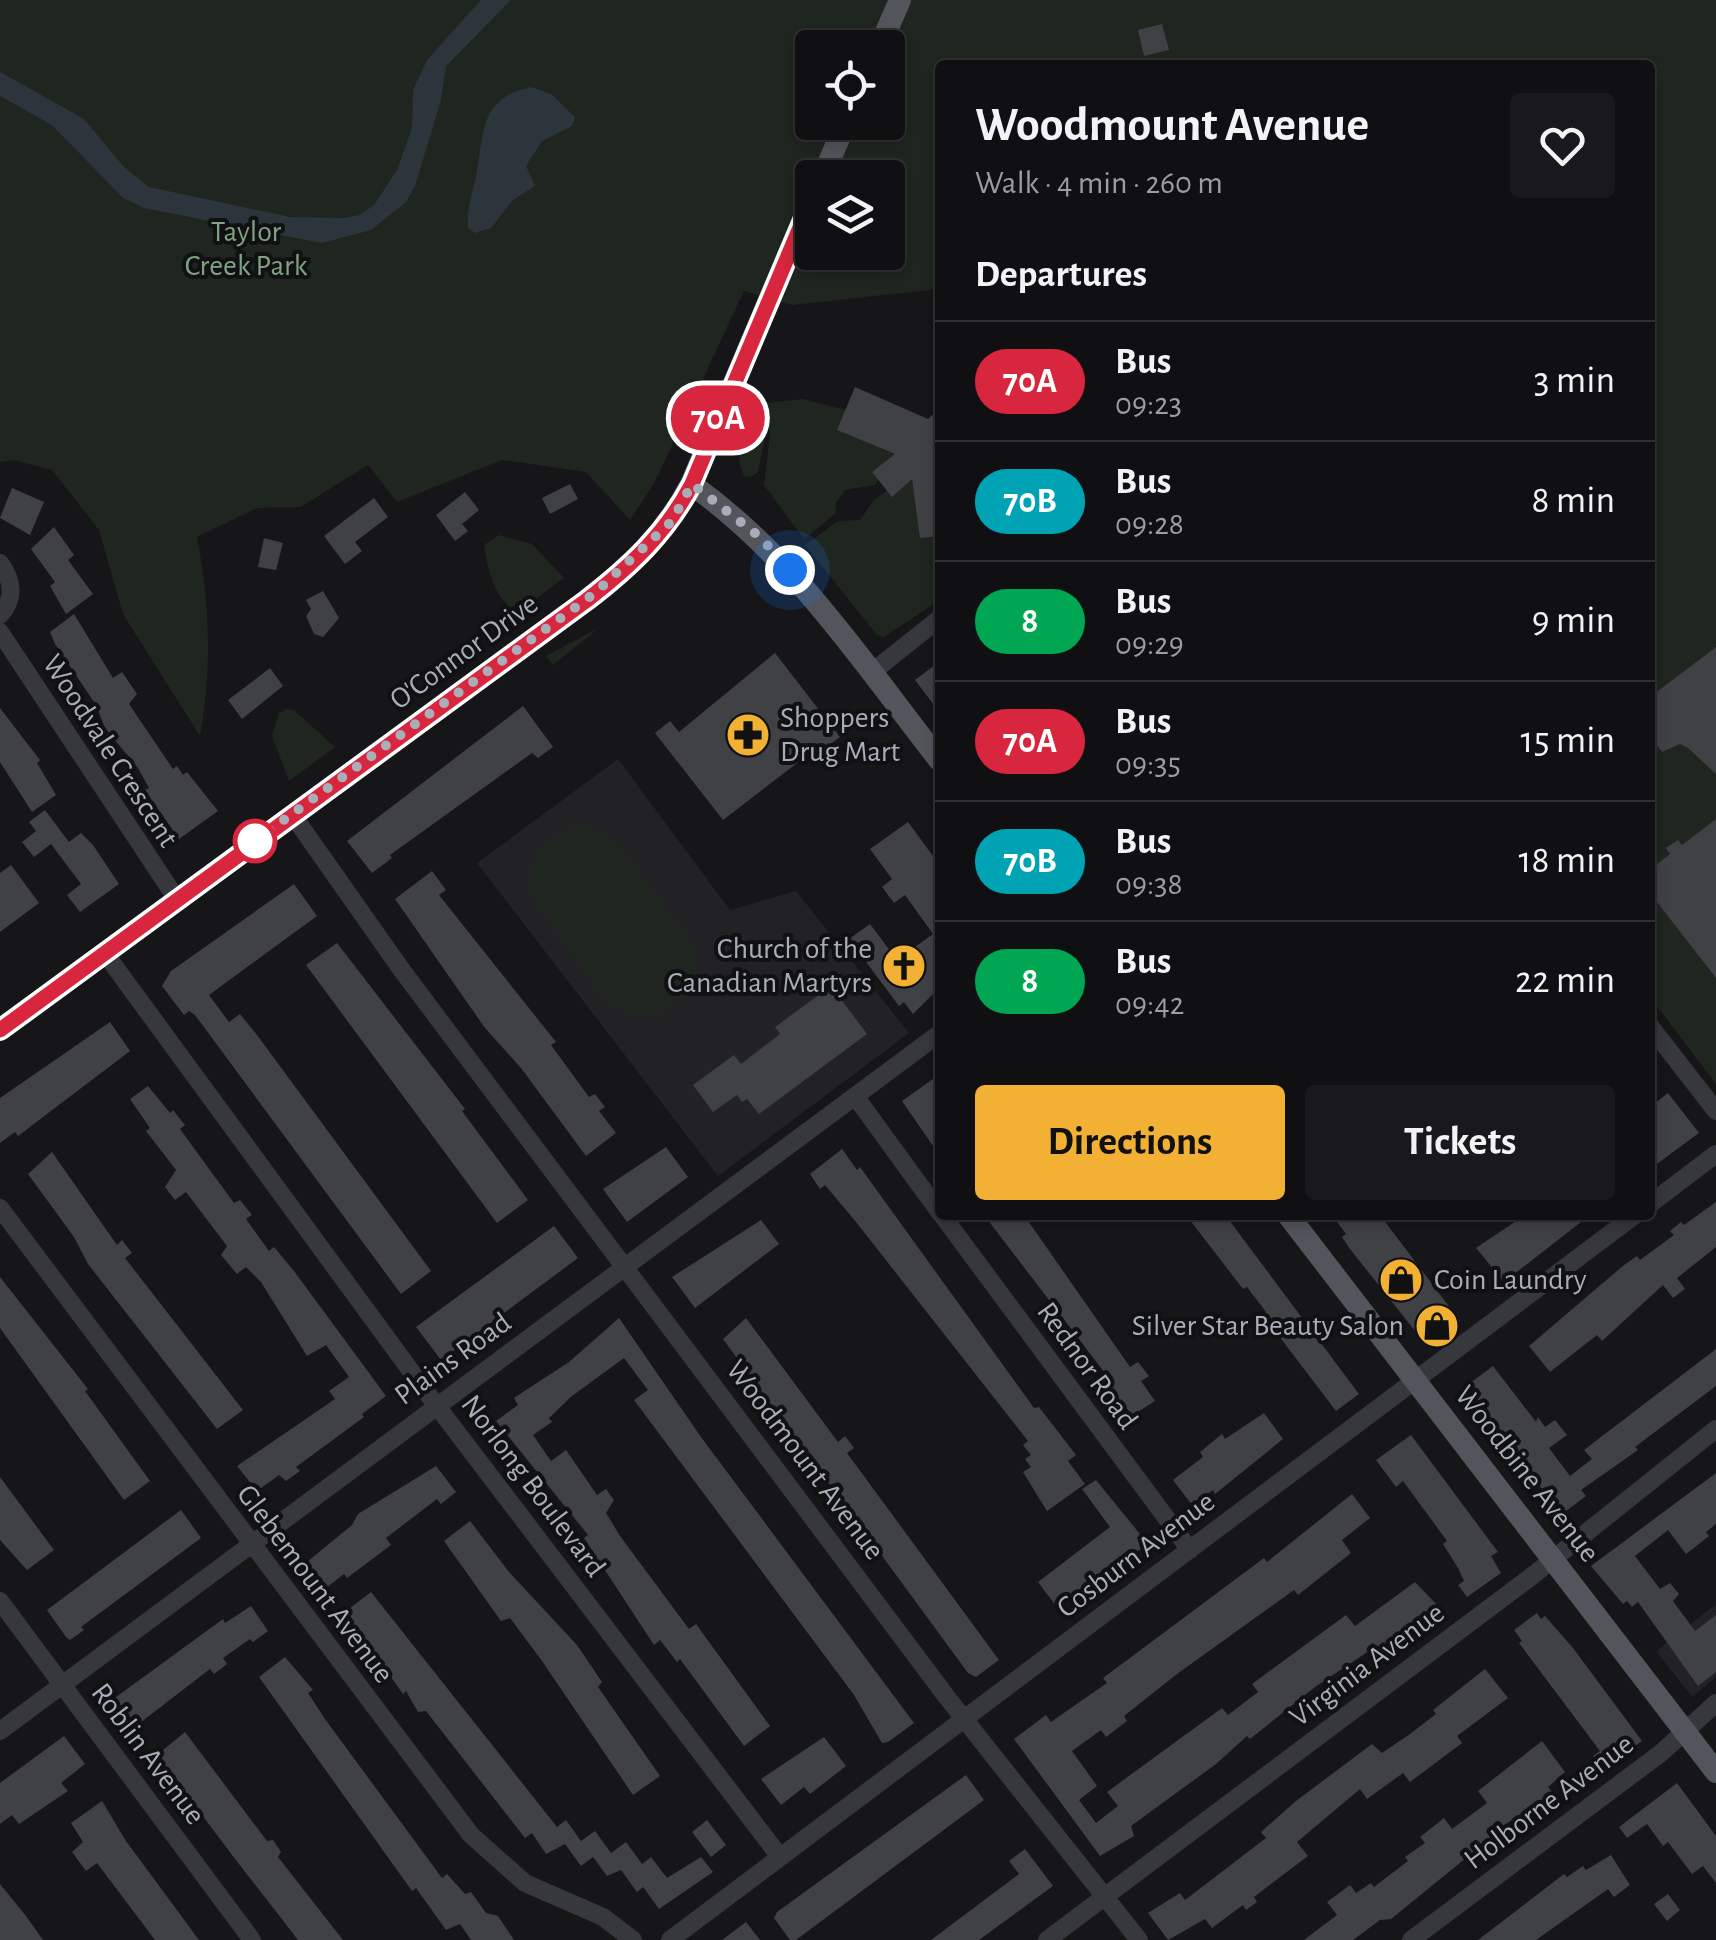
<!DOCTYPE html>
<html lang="en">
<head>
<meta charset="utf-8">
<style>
  :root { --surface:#101012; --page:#19191b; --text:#f1f3f6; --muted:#9c9d9f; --line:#303032; --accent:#f2b134 }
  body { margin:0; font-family:"Alegreya Sans",sans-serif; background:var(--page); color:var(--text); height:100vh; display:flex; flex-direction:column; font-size:38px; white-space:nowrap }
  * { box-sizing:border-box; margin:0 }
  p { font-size:32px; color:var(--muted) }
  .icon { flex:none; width:55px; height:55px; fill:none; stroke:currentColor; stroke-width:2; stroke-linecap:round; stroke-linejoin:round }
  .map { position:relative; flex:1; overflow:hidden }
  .sheet { position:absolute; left:935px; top:60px; width:720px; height:1160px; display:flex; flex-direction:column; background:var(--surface); border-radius:10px; box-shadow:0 5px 15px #0003,0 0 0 2px var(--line) }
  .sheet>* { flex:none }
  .badge { padding:0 20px; border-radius:32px; font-size:35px; line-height:65px }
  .fabs { position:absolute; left:795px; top:30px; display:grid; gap:20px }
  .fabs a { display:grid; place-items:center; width:110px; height:110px; border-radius:10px; background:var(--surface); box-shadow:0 5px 15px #0003,0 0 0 2px var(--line); font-size:50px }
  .you { position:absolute; width:50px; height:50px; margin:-25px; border:8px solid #fff; border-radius:50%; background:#1a73e8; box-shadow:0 0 0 15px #1a73e833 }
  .map>.badge { position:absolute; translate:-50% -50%; box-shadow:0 0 0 5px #fff }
  h2 { padding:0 40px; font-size:38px; line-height:90px }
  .round { display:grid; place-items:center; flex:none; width:105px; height:105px; border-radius:10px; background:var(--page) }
  .head { display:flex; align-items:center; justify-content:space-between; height:170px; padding:0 40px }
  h1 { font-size:48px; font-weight:600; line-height:75px }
  .primary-button { display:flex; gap:20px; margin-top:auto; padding:20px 40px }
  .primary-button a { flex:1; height:115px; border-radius:10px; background:var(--accent); color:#111; font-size:40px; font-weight:600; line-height:115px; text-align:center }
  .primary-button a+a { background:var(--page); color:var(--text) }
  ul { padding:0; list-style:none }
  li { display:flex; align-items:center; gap:30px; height:120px; padding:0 40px; border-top:2px solid var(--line) }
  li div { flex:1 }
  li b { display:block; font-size:38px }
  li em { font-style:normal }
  li .badge { min-width:110px; font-weight:700; text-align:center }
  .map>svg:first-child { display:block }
</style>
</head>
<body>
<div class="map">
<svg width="1716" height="1940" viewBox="0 0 1716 1940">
  <rect width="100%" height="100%" fill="#161618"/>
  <!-- built -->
  <path fill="#222225" d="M618 759 730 910 796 891 909 1033 718 1176 477 863Z
    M1716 1604V1677L1692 1697 1656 1651Z"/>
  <!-- green -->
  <path fill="#1e261f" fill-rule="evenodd" d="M0 0H1716V1084L1650 997V65H940V289L792 305 744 291 655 482 630 520 586 472 502 460 397 502 368 465 301 507 257 508 197 537C210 604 212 668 200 736L123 614 99 530 52 470 14 460 0 462ZM812 48H888V122H812ZM812 178H888V252H812Z
    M803 399 846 410 838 430 906 459 882 473 875 485 845 490 836 503 835 514 804 539 764 485 770 435 765 403Z
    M752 407H758L765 437 758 472 751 477 744 476 739 461 741 440Z
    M911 466 920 538 939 536 940 541V600L884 637 877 635 805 545 838 521 860 520 874 500 904 478Z
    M499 535 532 544 564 578 518 612C494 600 488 570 484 545Z
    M600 627 553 665 546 656Z
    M286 709 294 710 335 747 289 781 272 736 279 713Z
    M587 827 616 841 687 936 695 955 687 993 655 1015 618 1010 602 997 529 891 535 852 568 828Z"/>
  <!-- water -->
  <path fill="#2c353c" d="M481 0H511L446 66 441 100 415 186 406 202 371 230 322 243 144 208 123 198 52 125 0 96V72L84 119 124 167 149 187 290 217 342 218 360 215 374 205 397 170 412 128 413 90 427 60Z
    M531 87 551 94 575 117 572 126 542 141 526 166 535 186 513 200 491 228 475 233 468 228C466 204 475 188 478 165 484 125 484 97 531 87Z"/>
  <!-- building -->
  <path fill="#404145" d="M1162 24 1169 50 1144 56 1138 30Z
    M855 387 928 419 940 408V536L920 538 912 479 892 497 872 472 895 454 837 430Z
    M570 484 578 499 550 514 542 498Z
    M12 488 44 502 30 535 0 518Z
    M465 492 479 510 462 524 468 531 455 541 436 515Z
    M374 498 388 517 355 542 362 551 345 564 324 536Z
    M54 527 74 555 68 560 93 594 66 614 50 586 55 582 31 549Z
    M264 538 283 543 276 570 258 567Z
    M323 591 339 618 323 637 314 634 306 616 311 609 306 600Z
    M74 614 113 678 122 672 137 694 129 704 173 769 177 766 183 775 187 772 218 811 179 839 145 790 149 788 138 768 105 728 96 705 55 644 50 632Z
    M1716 647V774L1688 748 1680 744 1662 752 1650 736V697Z
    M775 653 840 737 821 751 818 747 723 820 655 733 670 721 679 732Z
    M940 661V713L915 680Z
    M270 668 283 686 242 719 228 700Z
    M523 706 553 747 538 758 532 753 390 855 392 858 372 873 347 841Z
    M0 708 40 760 37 763 56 795 32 812 0 762Z
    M45 810 69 842 81 833 93 845 119 884 80 912 67 895 81 884 51 844 34 857 22 842 36 831 29 822Z
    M1716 819V978L1650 893V870L1670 854 1666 848 1678 840 1682 845Z
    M908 822 933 856 940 851V987L913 1014 904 1002 899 1006 849 939 870 924 897 960 933 934 905 895 894 903 882 887 892 879 870 849Z
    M11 865 39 903 0 932V873Z
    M432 871 446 890 439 895 556 1042 551 1045 589 1097 595 1094 605 1107 599 1111 616 1133 586 1156 521 1068 485 1028 395 899Z
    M294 884 317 916 209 995 229 1022 240 1014 257 1035 431 1271 401 1294 195 1015 189 1011 184 1015 162 986 171 971Z
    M337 943 465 1109 462 1111 528 1200 497 1223 306 965Z
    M831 986 867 1034 759 1114 747 1099 742 1102 737 1095 713 1112 693 1085 734 1055 741 1064 780 1034 775 1027Z
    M110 1022 130 1051 18 1136 15 1132 0 1143V1098Z
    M940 1074V1156L902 1101Z
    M148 1086 170 1113 173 1110 185 1125 180 1129 234 1203 240 1200 252 1215 246 1219 269 1251 274 1247 294 1271 386 1396 362 1414 364 1417 296 1467 300 1471 286 1481 279 1475 257 1491 237 1466 335 1399 329 1391 349 1377 326 1345 307 1356 261 1282 246 1267 237 1274 221 1255 227 1246 186 1192 175 1200 165 1187 176 1170 146 1131 150 1128 130 1099Z
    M1668 1093 1699 1133 1650 1169V1107Z
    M666 1147 688 1177 627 1222 603 1189Z
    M842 1149 857 1170 860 1167 1034 1408 1039 1407 1076 1455 1068 1461 1085 1484 1047 1511 1023 1472 1031 1467 1025 1459 1031 1455 1023 1445 1028 1441 856 1222 825 1185 820 1189 810 1174Z
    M52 1152 117 1245 122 1240 132 1253 125 1258 243 1410 217 1429 88 1264 74 1237 28 1174Z
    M1716 1202V1247L1677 1278 1685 1289 1673 1298 1663 1285 1602 1341 1597 1335 1550 1372 1529 1346 1624 1265 1637 1256 1640 1260 1674 1235 1670 1231 1681 1222 1684 1225Z
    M984 1215H1024L1130 1367 1138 1362 1149 1376 1141 1381 1155 1401 1133 1415 1117 1399 1106 1385 1111 1381Z
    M1186 1215 1226 1216 1359 1394 1336 1411 1263 1315 1266 1312 1247 1287 1243 1289Z
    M1332 1215H1380L1460 1321 1427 1346 1350 1249 1342 1237 1346 1234Z
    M1525 1215H1590L1504 1282 1476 1248Z
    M761 1220 779 1244 695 1308 672 1277Z
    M554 1226 578 1258 441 1360 416 1327Z
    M0 1277 88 1389 85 1391 150 1481 124 1500 0 1328Z
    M619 1318 701 1437 914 1723 888 1742 882 1743 854 1695 634 1400 648 1390 624 1358 572 1396 549 1418 552 1422 533 1435 551 1461 566 1450 597 1495 606 1489 614 1500 606 1513 620 1536 689 1629 696 1624 770 1726 744 1746 680 1659 677 1662 660 1640 654 1645 584 1538 588 1535 496 1421 518 1405 514 1398 569 1362Z
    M746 1318 838 1442 845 1436 854 1448 847 1453 999 1660 976 1677 968 1673 723 1339Z
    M1716 1349V1386L1635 1447 1638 1450 1581 1490 1586 1496 1562 1514 1462 1389 1493 1366 1536 1422 1538 1417 1545 1427 1555 1420 1567 1435 1549 1448 1570 1476 1592 1459 1584 1450Z
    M1264 1413 1283 1439 1215 1494 1213 1490 1192 1505 1173 1480 1203 1457 1200 1452 1222 1434 1225 1439Z
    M1411 1435 1498 1552 1491 1556 1501 1573 1467 1597 1458 1585 1464 1581 1458 1568 1443 1544 1447 1541 1403 1481 1396 1487 1376 1460Z
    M436 1466 456 1492 441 1504 437 1499 386 1538 391 1545 347 1578 344 1574 326 1588 307 1562 352 1525 358 1514Z
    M1716 1473V1524L1706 1532 1709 1536 1686 1554 1668 1530 1635 1556 1660 1589 1670 1583 1679 1594 1673 1601 1695 1631 1716 1615V1672L1698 1686 1638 1602 1632 1607 1627 1601 1623 1604 1591 1566Z
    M0 1477 54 1550 27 1570 0 1540Z
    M1096 1480 1148 1544 1056 1606 1038 1582 1110 1527 1082 1489Z
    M1352 1494 1370 1518 1342 1540 1351 1553 1298 1595 1294 1590 1177 1674 1124 1716 1127 1721 1106 1737 1101 1730 1072 1751 1097 1786 1079 1800 1096 1823 1118 1806 1107 1792 1222 1708 1228 1715 1258 1692 1252 1684 1346 1615 1355 1626 1415 1582 1438 1606 1435 1613 1386 1650 1375 1647 1315 1687 1250 1739 1247 1736 1216 1764 1131 1826 1134 1836 1100 1856 1014 1739 1046 1715 1051 1722 1078 1703 1107 1683 1103 1678 1264 1558 1267 1562Z
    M181 1510 201 1538 81 1627 84 1630 70 1640 66 1637 47 1610Z
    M470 1521 509 1572 577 1645 602 1682 598 1687 660 1776 633 1795 542 1661 510 1618 501 1621 444 1541Z
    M371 1592 557 1827 566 1820 581 1841 595 1831 611 1853 626 1842 642 1864 651 1857 667 1878 701 1857 713 1872 659 1909 643 1887 637 1892 621 1870 607 1876 593 1857 581 1866 565 1844 546 1854 532 1833 525 1838 426 1711 418 1712 406 1691 403 1694 345 1612Z
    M251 1606 268 1631 253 1642 250 1639 223 1658 227 1664 214 1674 210 1669 132 1729 112 1700 223 1619 225 1623Z
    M1537 1613 1541 1619 1545 1616 1573 1648 1642 1741 1603 1769 1593 1756 1600 1751 1519 1643 1522 1641 1514 1630Z
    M285 1657 313 1690 308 1693 325 1719 442 1878 447 1874 465 1894 471 1892 486 1913 498 1916 514 1940H471L460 1924 446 1930 416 1888 412 1891 259 1677Z
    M1485 1669 1508 1698 1457 1736 1462 1743 1410 1782 1403 1773 1367 1799 1360 1789 1297 1842 1308 1856 1254 1897 1257 1902 1246 1910 1243 1905 1212 1928 1205 1919 1168 1940 1148 1913 1180 1893 1185 1900 1266 1838 1261 1832 1296 1801 1372 1744 1382 1753 1410 1734 1436 1714 1433 1710Z
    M185 1732 267 1841 273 1840 281 1852 278 1857 343 1940H298L232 1855 157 1755Z
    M64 1736 85 1764 61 1783 68 1791 19 1824 12 1815 0 1824V1783Z
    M824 1737 846 1766 810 1794 804 1787 781 1805 761 1779Z
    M1542 1741 1565 1772 1548 1787 1553 1793 1503 1826 1507 1832 1466 1858 1391 1919 1380 1920 1353 1940H1304L1337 1915 1327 1902 1350 1885 1356 1893 1371 1883 1374 1887 1408 1861 1405 1857 1425 1843 1420 1837 1444 1818 1452 1829 1487 1803 1478 1791Z
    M966 1775 984 1800 796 1940H790L774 1918 777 1912Z
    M1677 1783 1716 1836V1883L1703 1866 1692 1874 1668 1842 1663 1846 1647 1824 1627 1838 1619 1827Z
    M102 1801 126 1841 199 1940H155L97 1863 86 1871 72 1852 83 1842 71 1823Z
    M707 1820 726 1845 711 1857 692 1832Z
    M1025 1849 1053 1886 979 1940H931L1019 1874 1009 1861Z
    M1611 1855 1630 1885 1614 1897 1608 1889 1536 1940H1478L1564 1874 1567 1877 1583 1866 1586 1870Z
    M0 1884 26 1916 43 1940H0Z
    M1668 1894 1680 1910 1667 1921 1654 1904Z
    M746 1922 760 1940H722Z"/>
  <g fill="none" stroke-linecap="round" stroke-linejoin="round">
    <!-- minor -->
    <path stroke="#37383d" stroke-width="18" d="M0 563C13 580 15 599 0 615
      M0 632 176 898
      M871 673 940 618
      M292 814 401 969 946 1696 1139 1940
      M104 952 427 1393 780 1857
      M1650 1026 1716 1111
      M855 1096 940 1213
      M1650 1204 1716 1154
      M0 1208 471 1835 525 1883 603 1917 633 1940
      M942 1215 1190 1550
      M0 1601 252 1940
      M0 1731 940 1033
      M670 1940 1635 1215
      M1047 1940 1532 1576 1716 1429
      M1411 1940 1661 1753 1716 1703"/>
    <!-- major -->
    <path stroke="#53555c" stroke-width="22" d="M879 48 900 0
      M822 178 846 122
      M691 484C794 557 863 663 940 761
      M0 1030 587 600C631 567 666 532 691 484L812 199
      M1288 1215 1716 1772"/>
  </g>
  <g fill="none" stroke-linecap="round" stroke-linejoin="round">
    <defs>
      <path id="line" d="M0 1030 587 600C631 566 666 533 692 484L812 199"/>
    </defs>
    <!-- line casing -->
    <use href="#line" stroke="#fff" stroke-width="22"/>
    <!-- line -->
    <use href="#line" stroke="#d7263d" stroke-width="15"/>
    <!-- walk -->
    <path stroke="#a8adb8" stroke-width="10" stroke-dasharray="0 18" d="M255 841 595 593 672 521 692 484 760 537 790 570"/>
  </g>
  <!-- icons -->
  <defs>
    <symbol id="pharmacy-disc" viewBox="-11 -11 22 22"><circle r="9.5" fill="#f2b134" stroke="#111113"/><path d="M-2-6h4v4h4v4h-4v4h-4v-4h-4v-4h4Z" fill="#111"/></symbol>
    <symbol id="church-disc" viewBox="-11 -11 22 22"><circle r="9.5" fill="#f2b134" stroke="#111113"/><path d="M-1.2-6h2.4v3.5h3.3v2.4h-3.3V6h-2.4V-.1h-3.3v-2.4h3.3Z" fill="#111"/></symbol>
    <symbol id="shop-disc" viewBox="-11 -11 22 22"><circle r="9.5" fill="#f2b134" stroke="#111113"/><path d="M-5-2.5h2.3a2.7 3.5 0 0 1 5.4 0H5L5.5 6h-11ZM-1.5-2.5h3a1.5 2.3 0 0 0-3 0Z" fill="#111"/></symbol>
  </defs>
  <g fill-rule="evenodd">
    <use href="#pharmacy-disc" x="723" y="710" width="50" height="50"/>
    <use href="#church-disc" x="879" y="941" width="50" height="50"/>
    <use href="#shop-disc" x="1376" y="1255" width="50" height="50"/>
    <use href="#shop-disc" x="1412" y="1301" width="50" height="50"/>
  </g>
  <!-- markers -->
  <circle fill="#fff" stroke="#d7263d" stroke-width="5" cx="255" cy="841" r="20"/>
  <g text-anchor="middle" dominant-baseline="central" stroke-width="8" stroke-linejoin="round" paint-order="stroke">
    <!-- park labels -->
    <g font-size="30" fill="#7fa381" stroke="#111113">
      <text x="246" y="232">Taylor<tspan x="246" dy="34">Creek Park</tspan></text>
    </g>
    <!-- street labels -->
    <g font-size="30" fill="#a8adb8" stroke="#111113">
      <text transform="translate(464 652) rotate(-36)">O'Connor Drive</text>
      <text transform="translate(110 751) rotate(57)">Woodvale Crescent</text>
      <text transform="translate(453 1359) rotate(-36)">Plains Road</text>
      <text transform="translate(1087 1366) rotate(54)">Rednor Road</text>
      <text transform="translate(805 1460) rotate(53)">Woodmount Avenue</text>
      <text transform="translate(1527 1474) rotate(52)">Woodbine Avenue</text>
      <text transform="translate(533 1486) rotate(53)">Norlong Boulevard</text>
      <text transform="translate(1136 1555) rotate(-37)">Cosburn Avenue</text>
      <text transform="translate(315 1584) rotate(53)">Glebemount Avenue</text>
      <text transform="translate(1367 1665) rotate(-37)">Virginia Avenue</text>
      <text transform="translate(148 1754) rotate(53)">Roblin Avenue</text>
      <text transform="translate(1549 1802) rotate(-37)">Holborne Avenue</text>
    </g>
    <!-- poi labels -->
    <g font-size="30" fill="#a8adb8" stroke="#111113" text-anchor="start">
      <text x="780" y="718">Shoppers<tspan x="780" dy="34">Drug Mart</tspan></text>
      <text x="872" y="949" text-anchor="end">Church of the<tspan x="872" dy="34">Canadian Martyrs</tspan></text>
      <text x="1434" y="1280">Coin Laundry</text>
      <text x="1404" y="1326" text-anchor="end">Silver Star Beauty Salon</text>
    </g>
  </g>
</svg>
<div class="fabs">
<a><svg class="icon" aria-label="locate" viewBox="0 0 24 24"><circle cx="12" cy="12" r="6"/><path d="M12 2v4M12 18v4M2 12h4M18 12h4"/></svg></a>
<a><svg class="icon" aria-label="layers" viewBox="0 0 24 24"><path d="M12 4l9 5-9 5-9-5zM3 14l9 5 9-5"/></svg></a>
</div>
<div class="you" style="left:790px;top:570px"></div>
<b class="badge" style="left:718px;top:418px;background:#d7263d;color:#fff">70A</b>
<section class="sheet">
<div class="head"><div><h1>Woodmount Avenue</h1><p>Walk · 4 min · 260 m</p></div><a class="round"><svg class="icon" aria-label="heart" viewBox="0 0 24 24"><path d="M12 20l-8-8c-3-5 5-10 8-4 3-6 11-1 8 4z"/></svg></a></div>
<h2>Departures</h2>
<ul>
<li><span class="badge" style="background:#d7263d;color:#fff">70A</span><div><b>Bus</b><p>09:23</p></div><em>3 min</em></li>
<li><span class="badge" style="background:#00a3b4;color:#fff">70B</span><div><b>Bus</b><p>09:28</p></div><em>8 min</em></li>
<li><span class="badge" style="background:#00a651;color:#fff">8</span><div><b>Bus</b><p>09:29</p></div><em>9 min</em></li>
<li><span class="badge" style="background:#d7263d;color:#fff">70A</span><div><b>Bus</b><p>09:35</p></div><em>15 min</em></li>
<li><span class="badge" style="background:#00a3b4;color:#fff">70B</span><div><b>Bus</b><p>09:38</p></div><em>18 min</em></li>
<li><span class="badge" style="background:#00a651;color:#fff">8</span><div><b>Bus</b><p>09:42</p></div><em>22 min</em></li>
</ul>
<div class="primary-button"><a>Directions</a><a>Tickets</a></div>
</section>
</div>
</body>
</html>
